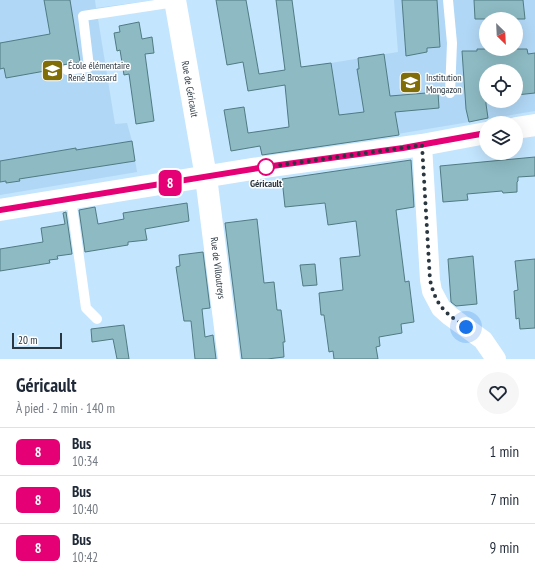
<!DOCTYPE html>
<html lang="fr">
<head>
<meta charset="utf-8">
<style>
  :root { --surface:#fff; --page:#f6f6f7; --text:#1f2937; --muted:#747a83; --line:#e0e1e3 }
  body { margin:0; font-family:"PT Sans Narrow",sans-serif; background:var(--page); color:var(--text); height:100vh; display:flex; flex-direction:column; font-size:15px; white-space:nowrap }
  * { box-sizing:border-box; margin:0 }
  p { font-size:13px; color:var(--muted) }
  .icon { flex:none; width:22px; height:22px; fill:none; stroke:currentColor; stroke-width:2; stroke-linecap:round; stroke-linejoin:round }
  .map { position:relative; height:359px; overflow:hidden }
  .details { display:flex; flex-direction:column; background:var(--surface); flex:1 }
  .details>* { flex:none }
  .badge { padding:0 8px; border-radius:6px; font-size:14px; line-height:26px }
  .needle { width:26px; rotate:156deg }
  .fabs { position:absolute; left:479px; top:12px; display:grid; gap:8px }
  .fabs a { display:grid; place-items:center; width:44px; height:44px; border-radius:50%; background:var(--surface); box-shadow:0 4px 16px #0002; font-size:20px }
  .scale { position:absolute; left:12px; bottom:10px; width:50px; box-sizing:border-box; padding-left:4px; border:2px solid #2a3741; border-top:0; font-size:11px; line-height:14px; white-space:nowrap; color:#2a3741; -webkit-text-stroke:3px #fff; paint-order:stroke }
  .you { position:absolute; width:20px; height:20px; margin:-10px; border:3px solid #fff; border-radius:50%; background:#1a73e8; box-shadow:0 0 0 6px #1a73e833 }
  .map>.badge { position:absolute; translate:-50% -50%; box-shadow:0 0 0 2px #fff }
  .round { display:grid; place-items:center; flex:none; width:42px; height:42px; border-radius:21px; background:var(--page) }
  .summary { display:flex; align-items:center; justify-content:space-between; height:68px; padding:0 16px }
  h1 { font-size:19px; font-weight:700; line-height:30px }
  ul { padding:0; list-style:none }
  li { display:flex; align-items:center; gap:12px; height:48px; padding:0 16px; border-top:1px solid var(--line) }
  li div { flex:1 }
  li b { display:block; font-size:15px }
  li em { font-style:normal }
  li .badge { min-width:44px; font-weight:700; text-align:center }
  .map>svg:first-child { display:block }
</style>
</head>
<body>
<div class="map">
<svg width="535" height="359" viewBox="0 0 535 359">
  <rect width="100%" height="100%" fill="#c3e5fe"/>
  <!-- built -->
  <path fill="#b0d7f5" fill-rule="evenodd" d="M0 0H95L96 8 156 0 98 19 115 124 127 123 132 141 137 172 0 195Z
    M394 0H535V111L343 143 331 63 398 52ZM486 19H516V49H486ZM486 71H516V101H486Z"/>
  <!-- building -->
  <path fill="#8dbac3" stroke="#507b83" d="M44 0H70L80 62 56 66V69L6 78 4 68 0 69V43L50 34Z
    M216 0H246L259 74 285 70 276 0H292L301 67 331 63 339 115 364 112 357 69H359L358 58 384 54 390 96 438 92 439 108 395 112 399 135 262 155 260 146 231 151 224 110 244 107 248 133 289 127 285 85 248 91 243 62 227 65Z
    M402 0H437L440 47 427 48V52L406 56Z
    M474 0H523L525 19H475Z
    M139 22 142 39 152 37 154 53 145 54 154 121 136 124 129 74 124 75 120 50 117 51 114 33 120 32 119 26Z
    M477 49H527L528 54 535 53V93L516 95V71H486V104L488 118 469 122 466 109 462 51H477Z
    M132 141 135 161 19 179 20 181 6 183V181L0 182V161L76 148V150Z
    M535 157V176L518 177V181L517 182V192L503 193 502 191 467 194 468 200 443 202 440 166Z
    M411 160 414 207 396 210 405 282 409 281 414 322 401 324 402 333 379 337 380 346 376 347 378 359H334L333 351 329 352 324 315H321L319 293 343 290 340 258 360 256 356 221 328 225 325 203 285 207 282 179Z
    M187 203 189 221 145 229 147 240 128 242V245L85 252 79 210 95 207 98 224 124 219 123 213Z
    M66 212 72 254 57 256 58 259 49 260 50 263 0 271V249L43 242 41 228 65 224 63 213Z
    M257 219 264 283 274 282 277 310H281L285 342H283L284 357 267 359H242L225 223Z
    M203 252 210 308 202 309 205 337 213 335 216 359H195L191 321H184L176 267 180 266 179 255Z
    M473 256 477 304 456 306 451 302 448 259Z
    M535 259V328L520 329 519 318 516 319 514 291 518 290 515 261Z
    M315 264 317 285 303 286 300 265Z
    M124 325 129 359H117L113 339 92 342 91 329Z"/>
  <g fill="none" stroke-linecap="round" stroke-linejoin="round">
    <!-- service -->
    <path stroke="#fff" stroke-width="10" d="M448 0 452 43 450 93
      M67 70 89 67 83 16 175 2
      M71 199 86 308 97 319"/>
    <!-- minor -->
    <path stroke="#fff" stroke-width="20" d="M422 145 430 280 432 291 441 308 450 316 483 340 496 359"/>
    <!-- tertiary -->
    <path stroke="#fff" stroke-width="22" d="M175 0 206 177 229 359
      M516 128 535 125
      M0 210 265 167 422 145 486 133"/>
  </g>
  <g fill="none" stroke-linecap="round" stroke-linejoin="round">
    <defs>
      <path id="line" d="M0 210 265 167 403 148 486 133"/>
    </defs>
    <!-- line casing -->
    <use href="#line" stroke="#fff" stroke-width="9"/>
    <!-- line -->
    <use href="#line" stroke="#e50076" stroke-width="6"/>
    <!-- walk -->
    <path stroke="#2a3741" stroke-width="4" stroke-dasharray="0 7.2" d="M266 167 422 145 430 280C436 306 445 313 466 327"/>
  </g>
  <!-- icons -->
  <defs>
    <symbol id="school-square" viewBox="-11 -11 22 22"><rect x="-9" y="-9" width="18" height="18" rx="4" fill="#816d08" stroke="#fff"/><path d="M0-5L7-2L0 1L-7-2ZM-4 1L0 2.5L4 1V4Q0 6-4 4Z" fill="#fff"/></symbol>
  </defs>
  <g fill-rule="evenodd">
    <use href="#school-square" x="40" y="58" width="25" height="25"/>
    <use href="#school-square" x="398" y="70" width="25" height="25"/>
  </g>
  <!-- markers -->
  <circle fill="#fff" stroke="#e50076" stroke-width="2" cx="266" cy="167" r="8"/>
  <g text-anchor="middle" dominant-baseline="central" stroke-width="3" stroke-linejoin="round" paint-order="stroke">
    <!-- poi labels -->
    <g font-size="10" fill="#2a3741" stroke="#fff" text-anchor="start">
      <text x="68" y="65">École élémentaire<tspan x="68" dy="12">René Brossard</tspan></text>
      <text x="426" y="77">Institution<tspan x="426" dy="12">Mongazon</tspan></text>
    </g>
    <!-- street labels -->
    <g font-size="10" fill="#2a3741" stroke="#fff">
      <text transform="translate(190 89) rotate(80)">Rue de Géricault</text>
      <text transform="translate(218 268) rotate(83)">Rue de Villoutreys</text>
    </g>
    <!-- stop labels -->
    <g font-size="10" font-weight="bold" fill="#2a3741" stroke="#fff">
      <text x="266" y="183">Géricault</text>
    </g>
  </g>
</svg>
<div class="fabs">
<a><svg class="needle" viewBox="-14 -14 28 28"><path d="M0-13l5 13h-10z" fill="#e53935"/><path d="M0 13l5-13h-10z" fill="#747a83"/></svg></a>
<a><svg class="icon" aria-label="locate" viewBox="0 0 24 24"><circle cx="12" cy="12" r="6"/><path d="M12 2v4M12 18v4M2 12h4M18 12h4"/></svg></a>
<a><svg class="icon" aria-label="layers" viewBox="0 0 24 24"><path d="M12 4l9 5-9 5-9-5zM3 14l9 5 9-5"/></svg></a>
</div>
<div class="scale">20 m</div>
<div class="you" style="left:466px;top:327px"></div>
<b class="badge" style="left:170px;top:183px;background:#e50076;color:#fff">8</b>
</div>
<section class="details">
<div class="summary"><div><h1>Géricault</h1><p>À pied · 2 min · 140 m</p></div><a class="round"><svg class="icon" aria-label="heart" viewBox="0 0 24 24"><path d="M12 20l-8-8c-3-5 5-10 8-4 3-6 11-1 8 4z"/></svg></a></div>
<ul>
<li><span class="badge" style="background:#e50076;color:#fff">8</span><div><b>Bus</b><p>10:34</p></div><em>1 min</em></li>
<li><span class="badge" style="background:#e50076;color:#fff">8</span><div><b>Bus</b><p>10:40</p></div><em>7 min</em></li>
<li><span class="badge" style="background:#e50076;color:#fff">8</span><div><b>Bus</b><p>10:42</p></div><em>9 min</em></li>
</ul>
</section>
</body>
</html>
